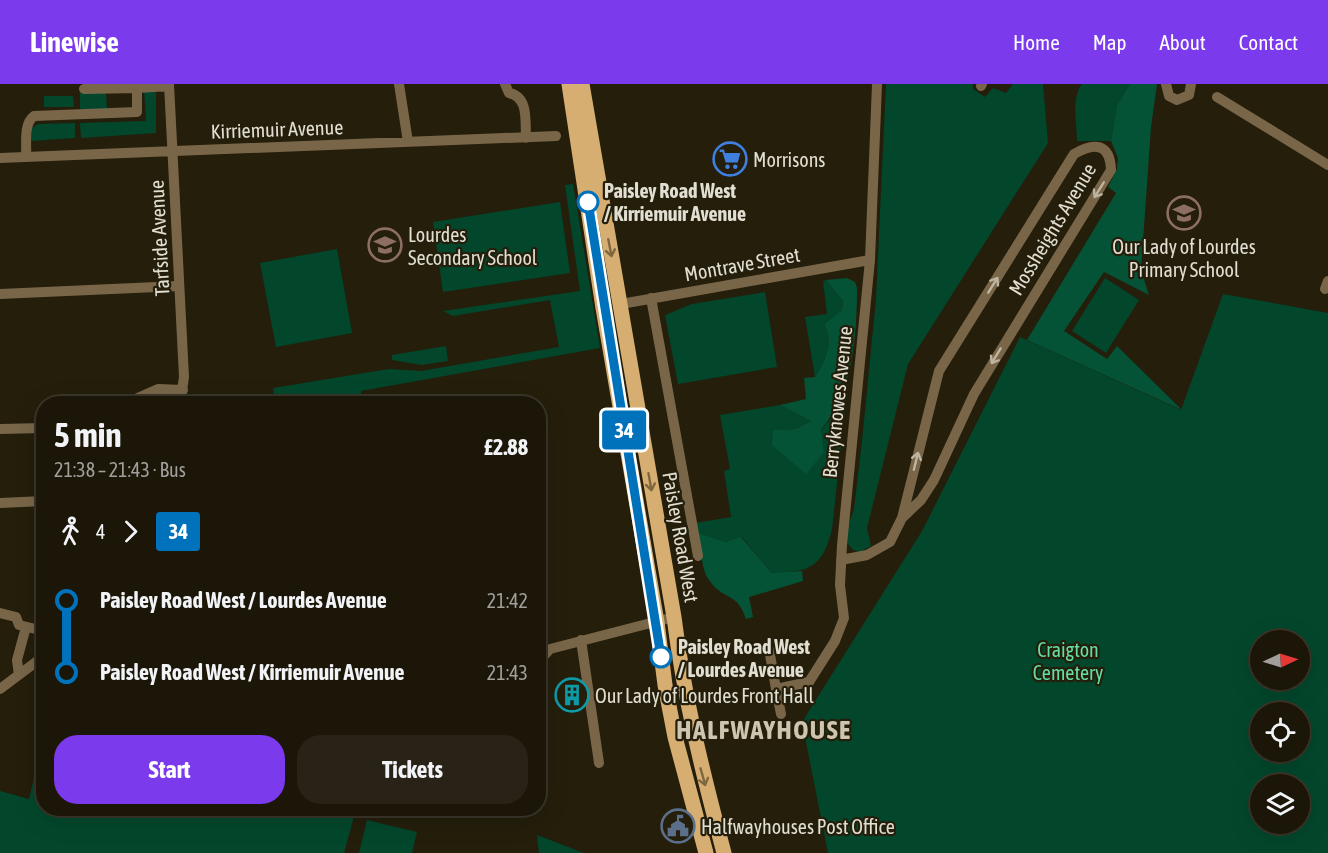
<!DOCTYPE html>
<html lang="en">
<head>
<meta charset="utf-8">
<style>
  :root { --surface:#1b1608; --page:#282316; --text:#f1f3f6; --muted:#a09f9c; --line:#393529; --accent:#7c3aed }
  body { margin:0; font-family:"Asap Condensed",sans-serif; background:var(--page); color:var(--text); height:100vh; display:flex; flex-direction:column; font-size:22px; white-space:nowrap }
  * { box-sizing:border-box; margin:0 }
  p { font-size:20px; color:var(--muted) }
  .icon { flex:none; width:33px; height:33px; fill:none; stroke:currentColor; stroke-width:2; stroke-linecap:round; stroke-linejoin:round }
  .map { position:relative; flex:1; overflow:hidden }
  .side { position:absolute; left:36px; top:312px; width:510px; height:420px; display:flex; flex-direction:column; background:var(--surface); border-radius:24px; box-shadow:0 6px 24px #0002,0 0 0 2px var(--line) }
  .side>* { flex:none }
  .badge { padding:0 12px; border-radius:4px; font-size:21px; line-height:39px }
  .needle { width:39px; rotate:86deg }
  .tools { position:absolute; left:1250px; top:546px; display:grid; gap:12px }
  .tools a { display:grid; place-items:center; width:60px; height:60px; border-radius:50%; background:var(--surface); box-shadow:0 6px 24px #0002,0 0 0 2px var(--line); font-size:30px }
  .map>.badge { position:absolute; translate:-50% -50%; box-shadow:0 0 0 3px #fff }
  .legs { display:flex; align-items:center; gap:9px; height:66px; padding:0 18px; font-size:20px }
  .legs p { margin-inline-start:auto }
  .summary { display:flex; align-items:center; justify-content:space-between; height:102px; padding:0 18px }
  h1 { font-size:33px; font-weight:700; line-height:45px }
  .action { display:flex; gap:12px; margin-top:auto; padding:12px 18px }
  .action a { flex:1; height:69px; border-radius:24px; background:var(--accent); color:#fff; font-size:24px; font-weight:700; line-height:69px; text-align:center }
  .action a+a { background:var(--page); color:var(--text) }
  ul { padding:0 18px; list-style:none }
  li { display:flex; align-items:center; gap:21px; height:72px; font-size:22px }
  li i { display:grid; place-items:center; width:9px; height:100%; margin:0 8px; background:currentColor }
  li i::after { content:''; width:15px; height:15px; margin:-8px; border:4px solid; border-radius:50%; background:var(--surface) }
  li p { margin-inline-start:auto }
  li:first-child i { background:linear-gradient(#0000 50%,currentColor 0) }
  li:last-child i { background:linear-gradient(currentColor 50%,#0000 0) }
  header { display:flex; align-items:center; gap:36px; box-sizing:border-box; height:84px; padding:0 30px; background:var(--accent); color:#fff }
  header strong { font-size:28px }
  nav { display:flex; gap:33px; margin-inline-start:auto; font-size:21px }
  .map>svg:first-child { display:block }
</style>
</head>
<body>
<header>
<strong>Linewise</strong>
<nav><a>Home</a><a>Map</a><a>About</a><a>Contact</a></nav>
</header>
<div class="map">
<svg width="1328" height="769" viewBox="0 0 1328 769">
  <rect width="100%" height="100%" fill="#241e0b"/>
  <!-- green -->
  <path fill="#02472c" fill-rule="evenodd" d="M886 0H973V5L985 13 993 4 1006 9 1013 0H1043L1048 59 908 280 867 444 871 462 860 468 853 466 847 459 848 442 854 425 862 357 876 215Z
    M1082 0H1130L1117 21 1111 57H1077C1077 41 1071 13 1082 0Z
    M144 5H156V49L81 54 80 39 146 37Z
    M106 8 107 25H80V9Z
    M44 12H73L74 23H44Z
    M75 39V54L31 57 32 44 38 40Z
    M573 100 600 264 361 307 362 319H275L273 304 389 285 421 287 559 263 550 216 453 232 443 227 580 207 565 101Z
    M560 118 570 189 443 208 433 138Z
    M337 165 352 249 276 263 260 179Z
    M1105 194 1139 216 1106 269 1072 247Z
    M826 196 843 217 842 226 824 240C834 258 826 276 815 293L805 233 827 230 823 197Z
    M765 208 777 283 678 300 665 231 692 220Z
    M1223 210 1328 229V769H828L802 638 922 447 1020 253 1181 326ZM1260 556H1299V596H1260ZM1260 628H1299V668H1260ZM1260 700H1299V740H1260Z
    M446 262 448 277 421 281 392 276V271Z
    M848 299 832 445C823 483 810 488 772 489L742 453 726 458 698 449 695 439 731 433 724 387 730 385 720 331 780 321 811 337 796 345 774 346 824 368 821 345 832 334Z
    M239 310 249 319H190L191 318Z
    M43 656 44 724 356 725 344 769H0V707L29 715Z
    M367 736 417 748 412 769H359Z
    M537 751 584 769H539Z"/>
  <!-- forest -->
  <path fill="#055336" d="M1130 0H1157L1151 43 1141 186 1149 211 1104 188 1064 247 1107 275 1117 262 1182 326 1027 256 1116 109 1108 103 1117 85 1118 74 1111 57 1117 21Z
    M847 194 855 198 857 204C857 248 853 312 821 345L824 368 806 390 772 361 773 346 796 345 811 337 780 321 806 315 804 294 815 293C826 276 834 258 824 240L842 226 843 217 826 196Z
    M698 449 726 458 741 453 772 489 802 487 803 497 749 513 753 533 746 535C737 507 723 517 709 496 701 485 701 463 698 449Z"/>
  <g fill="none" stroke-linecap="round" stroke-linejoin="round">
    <!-- street -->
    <path stroke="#796649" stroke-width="10" d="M169 0 184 293 180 320
      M399 0 408 58
      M505 0 509 9C529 13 525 37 526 54
      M1166 0 1169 12 1177 16 1189 11 1191 0
      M981 2 982 0
      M137 4 169 2
      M1217 13 1328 81
      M26 73C27 60 23 40 34 32L137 28V4L84 5
      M0 74 556 52
      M1325 205 1328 197
      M0 210 179 202
      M651 214 698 472
      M621 220 870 176
      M124 320 158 305 183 306
      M0 345 44 344
      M0 419 44 417
      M841 476 867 471 890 458 902 434 939 287 1074 70C1094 58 1110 59 1111 86L974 310 934 396 921 416 902 434
      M0 529 16 533 19 541 44 547
      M581 556 599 679
      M769 565 776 605 809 598 835 557 844 534 840 501 842 461 870 176 877 0
      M538 578 550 565 674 533
      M19 591 17 576 26 543
      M0 605 44 572
      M776 605 781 630"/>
    <!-- primary -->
    <path stroke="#d7ae71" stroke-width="15" d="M569 0 603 224 657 538 665 601 675 653 706 769
      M582 0 674 533C684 614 703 690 724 769"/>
  </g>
  <!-- one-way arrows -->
  <defs><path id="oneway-shaft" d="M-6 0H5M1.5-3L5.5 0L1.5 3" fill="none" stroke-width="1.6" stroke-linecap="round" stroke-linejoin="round" transform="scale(1.5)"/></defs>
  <g stroke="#bdb4a2">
    <use href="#oneway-shaft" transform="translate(1099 106) rotate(122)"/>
    <use href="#oneway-shaft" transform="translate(993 201) rotate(-58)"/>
    <use href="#oneway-shaft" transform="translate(996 272) rotate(121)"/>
    <use href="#oneway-shaft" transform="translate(916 377) rotate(-76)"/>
  </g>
  <g stroke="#7e663e">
    <use href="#oneway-shaft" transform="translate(610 164) rotate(79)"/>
    <use href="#oneway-shaft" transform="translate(650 398) rotate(80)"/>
    <use href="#oneway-shaft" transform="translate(703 693) rotate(74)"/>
  </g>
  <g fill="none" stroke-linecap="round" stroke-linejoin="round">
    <defs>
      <path id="line-1" d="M588 118 661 573"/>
    </defs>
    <!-- line-1 casing -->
    <use href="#line-1" stroke="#fff" stroke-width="14"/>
    <!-- line-1 -->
    <use href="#line-1" stroke="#0072bc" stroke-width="9"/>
  </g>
  <!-- icons -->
  <defs>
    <symbol id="supermarket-ring" viewBox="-11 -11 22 22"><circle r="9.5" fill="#241e0b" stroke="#3f7fe0" stroke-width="1.5"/><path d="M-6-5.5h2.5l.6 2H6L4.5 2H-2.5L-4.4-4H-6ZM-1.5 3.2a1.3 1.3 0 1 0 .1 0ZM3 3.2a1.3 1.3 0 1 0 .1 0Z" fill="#3f7fe0"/></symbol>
    <symbol id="school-ring" viewBox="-11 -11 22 22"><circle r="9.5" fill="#241e0b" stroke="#8d6e63" stroke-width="1.5"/><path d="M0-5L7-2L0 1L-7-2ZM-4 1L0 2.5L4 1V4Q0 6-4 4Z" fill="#8d6e63"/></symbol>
    <symbol id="building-ring" viewBox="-11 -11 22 22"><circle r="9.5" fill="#241e0b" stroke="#0f9aa8" stroke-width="1.5"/><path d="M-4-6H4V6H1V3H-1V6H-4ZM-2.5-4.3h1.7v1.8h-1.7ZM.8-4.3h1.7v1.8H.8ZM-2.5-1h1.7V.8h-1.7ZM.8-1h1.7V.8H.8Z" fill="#0f9aa8"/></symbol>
    <symbol id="civic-ring" viewBox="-11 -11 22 22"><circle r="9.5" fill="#241e0b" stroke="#5c6f8a" stroke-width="1.5"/><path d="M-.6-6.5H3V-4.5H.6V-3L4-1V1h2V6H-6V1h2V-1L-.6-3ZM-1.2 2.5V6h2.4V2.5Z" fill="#5c6f8a"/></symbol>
  </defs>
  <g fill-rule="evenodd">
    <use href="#supermarket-ring" x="711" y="56" width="38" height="38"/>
    <use href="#school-ring" x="1165" y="110" width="38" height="38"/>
    <use href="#school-ring" x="366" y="142" width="38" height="38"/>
    <use href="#building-ring" x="553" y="592" width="38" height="38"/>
    <use href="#civic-ring" x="659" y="723" width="38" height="38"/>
  </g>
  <!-- markers -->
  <g fill="#fff" stroke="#0072bc" stroke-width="3">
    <circle cx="588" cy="118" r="10"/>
    <circle cx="661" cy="573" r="10"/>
  </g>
  <g text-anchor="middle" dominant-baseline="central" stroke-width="4.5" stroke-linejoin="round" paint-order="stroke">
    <!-- street labels -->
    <g font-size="20" fill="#e1ded2" stroke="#241e0b">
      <text transform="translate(277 45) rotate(-2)">Kirriemuir Avenue</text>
      <text transform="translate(1052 145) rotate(-59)">Mossheights Avenue</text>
      <text transform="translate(159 154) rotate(-93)">Tarfside Avenue</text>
      <text transform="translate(742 180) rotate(-10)">Montrave Street</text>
      <text transform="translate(837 318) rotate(-84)">Berryknowes Avenue</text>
      <text transform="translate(681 453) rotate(80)">Paisley Road West</text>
    </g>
    <!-- poi labels -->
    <g font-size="20" fill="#e1ded2" stroke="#241e0b" text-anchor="start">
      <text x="753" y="75">Morrisons</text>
      <text x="408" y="150">Lourdes<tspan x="408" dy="23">Secondary School</tspan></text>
      <text x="1184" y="162" text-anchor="middle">Our Lady of Lourdes<tspan x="1184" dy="23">Primary School</tspan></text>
      <text x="595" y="611">Our Lady of Lourdes Front Hall</text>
      <text x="701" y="742">Halfwayhouses Post Office</text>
    </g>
    <!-- stop labels -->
    <g font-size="20" font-weight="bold" fill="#e1ded2" stroke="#241e0b" text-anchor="start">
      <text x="604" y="106">Paisley Road West<tspan x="604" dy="23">/ Kirriemuir Avenue</tspan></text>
      <text x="678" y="562">Paisley Road West<tspan x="678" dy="23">/ Lourdes Avenue</tspan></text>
    </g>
    <!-- park labels -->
    <g font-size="20" fill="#65dea5" stroke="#241e0b">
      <text x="1068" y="565">Craigton<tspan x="1068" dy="23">Cemetery</tspan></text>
    </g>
    <!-- district labels -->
    <g font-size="26" font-weight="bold" letter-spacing="1.5" fill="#cdc5ae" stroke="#241e0b">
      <text x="764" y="646">HALFWAYHOUSE</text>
    </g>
  </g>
</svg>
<div class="tools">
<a><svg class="needle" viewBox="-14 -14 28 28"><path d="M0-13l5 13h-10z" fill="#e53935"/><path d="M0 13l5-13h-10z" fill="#a09f9c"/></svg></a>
<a><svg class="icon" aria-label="locate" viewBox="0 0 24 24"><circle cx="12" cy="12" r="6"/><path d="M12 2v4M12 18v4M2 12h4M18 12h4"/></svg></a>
<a><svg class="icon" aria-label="layers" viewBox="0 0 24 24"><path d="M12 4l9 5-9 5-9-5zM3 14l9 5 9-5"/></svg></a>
</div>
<b class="badge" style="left:624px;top:346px;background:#0072bc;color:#fff">34</b>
<section class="side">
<div class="summary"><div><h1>5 min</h1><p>21:38 – 21:43 · Bus</p></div><b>£2.88</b></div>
<div class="legs"><svg class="icon" aria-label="walk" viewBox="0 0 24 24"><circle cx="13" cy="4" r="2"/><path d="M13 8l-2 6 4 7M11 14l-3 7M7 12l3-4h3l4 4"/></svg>4<svg class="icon" aria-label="forward" viewBox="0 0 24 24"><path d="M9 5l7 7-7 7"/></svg><b class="badge" style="background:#0072bc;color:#fff">34</b></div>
<ul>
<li><i style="color:#0072bc"></i><b>Paisley Road West / Lourdes Avenue</b><p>21:42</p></li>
<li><i style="color:#0072bc"></i><b>Paisley Road West / Kirriemuir Avenue</b><p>21:43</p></li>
</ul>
<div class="action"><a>Start</a><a>Tickets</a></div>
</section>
</div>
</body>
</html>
